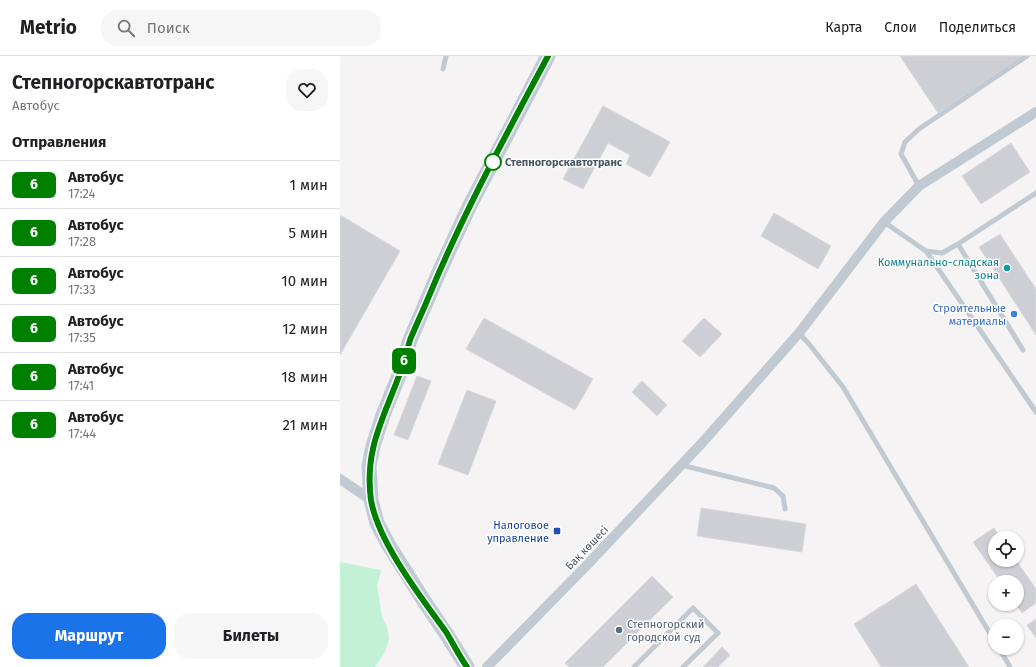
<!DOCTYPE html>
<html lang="ru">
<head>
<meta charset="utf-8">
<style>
  :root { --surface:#fff; --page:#f6f6f6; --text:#202124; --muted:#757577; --line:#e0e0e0; --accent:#1a73e8 }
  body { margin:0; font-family:"Fira Sans",sans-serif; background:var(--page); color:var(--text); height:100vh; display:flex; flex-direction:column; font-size:15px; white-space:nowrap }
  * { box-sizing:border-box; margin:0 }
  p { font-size:13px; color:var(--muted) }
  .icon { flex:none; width:22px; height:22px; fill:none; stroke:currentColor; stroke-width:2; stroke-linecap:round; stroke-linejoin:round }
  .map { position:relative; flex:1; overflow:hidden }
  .panel { display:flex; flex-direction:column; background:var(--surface); width:340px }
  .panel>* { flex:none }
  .badge { padding:0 8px; border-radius:6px; font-size:14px; line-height:26px }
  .tools { position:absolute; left:648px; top:475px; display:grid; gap:8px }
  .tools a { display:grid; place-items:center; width:36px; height:36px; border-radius:50%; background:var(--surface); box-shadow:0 1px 3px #0004; font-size:20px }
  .map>.badge { position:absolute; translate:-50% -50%; box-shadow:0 0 0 2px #fff }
  h2 { padding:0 12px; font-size:15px; line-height:36px }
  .round { display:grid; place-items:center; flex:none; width:42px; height:42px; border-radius:16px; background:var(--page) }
  .head { display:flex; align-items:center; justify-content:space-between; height:68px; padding:0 12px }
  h1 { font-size:19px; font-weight:700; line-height:30px }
  .cta { display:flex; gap:8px; margin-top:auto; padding:8px 12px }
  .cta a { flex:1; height:46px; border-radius:16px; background:var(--accent); color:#fff; font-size:16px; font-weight:700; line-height:46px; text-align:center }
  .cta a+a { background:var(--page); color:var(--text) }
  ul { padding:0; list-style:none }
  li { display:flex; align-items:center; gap:12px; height:48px; padding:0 12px; border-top:1px solid var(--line) }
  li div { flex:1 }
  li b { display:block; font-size:15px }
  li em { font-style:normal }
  li .badge { min-width:44px; font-weight:700; text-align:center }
  header { display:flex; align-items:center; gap:24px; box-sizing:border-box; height:56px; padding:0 20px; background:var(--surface); border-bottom:1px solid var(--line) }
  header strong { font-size:19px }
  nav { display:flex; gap:22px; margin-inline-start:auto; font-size:14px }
  .search { width:280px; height:36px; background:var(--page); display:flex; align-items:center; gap:10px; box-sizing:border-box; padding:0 14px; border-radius:16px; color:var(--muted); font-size:15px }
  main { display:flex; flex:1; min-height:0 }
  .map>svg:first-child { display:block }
</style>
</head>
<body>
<header>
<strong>Metrio</strong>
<div class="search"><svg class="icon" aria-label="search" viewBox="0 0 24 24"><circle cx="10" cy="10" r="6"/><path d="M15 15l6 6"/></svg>Поиск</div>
<nav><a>Карта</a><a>Слои</a><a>Поделиться</a></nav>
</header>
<main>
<section class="panel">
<div class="head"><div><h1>Степногорскавтотранс</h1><p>Автобус</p></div><a class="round"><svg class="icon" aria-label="heart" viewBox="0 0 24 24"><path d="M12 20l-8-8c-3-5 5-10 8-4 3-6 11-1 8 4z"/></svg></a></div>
<h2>Отправления</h2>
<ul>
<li><span class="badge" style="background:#008000;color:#fff">6</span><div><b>Автобус</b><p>17:24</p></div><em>1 мин</em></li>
<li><span class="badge" style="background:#008000;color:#fff">6</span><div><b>Автобус</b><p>17:28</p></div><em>5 мин</em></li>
<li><span class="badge" style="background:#008000;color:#fff">6</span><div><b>Автобус</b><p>17:33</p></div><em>10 мин</em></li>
<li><span class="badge" style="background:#008000;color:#fff">6</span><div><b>Автобус</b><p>17:35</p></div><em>12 мин</em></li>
<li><span class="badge" style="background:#008000;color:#fff">6</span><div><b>Автобус</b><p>17:41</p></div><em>18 мин</em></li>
<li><span class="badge" style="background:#008000;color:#fff">6</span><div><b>Автобус</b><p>17:44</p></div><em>21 мин</em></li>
</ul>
<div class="cta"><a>Маршрут</a><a>Билеты</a></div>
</section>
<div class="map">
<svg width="696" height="611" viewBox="0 0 696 611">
  <rect width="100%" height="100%" fill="#f5f3f3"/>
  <!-- green -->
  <path fill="#c3f1d5" d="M0 506 41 514 37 530 42 561 47 570 49 583 45 596 35 611H0Z"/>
  <!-- building -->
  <path fill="#cdcfd5" stroke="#d7d9de" d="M560 0H683L598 57Z
    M263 50 330 86 310 121 286 108 290 99 268 87 243 133 223 123Z
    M671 87 690 116 641 148 622 120Z
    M434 157 491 190 478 213 421 180Z
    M0 159 60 195 0 299Z
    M660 178 696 233V279L639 191Z
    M144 262 253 323 235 354 126 293Z
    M364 262 382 278 360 301 342 285Z
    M77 320 91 325 68 384 54 379Z
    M302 325 327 349 317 360 292 336Z
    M127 334 156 345 128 419 98 408Z
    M361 452 466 468 462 496 357 480Z
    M654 472 660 482H655V504H676L696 533V547L682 557 676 548 677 526H661L633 486Z
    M312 520 333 541 263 611H229L225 607Z
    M576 528 629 611H541L514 568Z
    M696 563V582L687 569Z
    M382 591 390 599 378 611H363Z"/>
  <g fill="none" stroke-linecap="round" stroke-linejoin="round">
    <!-- lane -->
    <path stroke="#c1cad2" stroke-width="5" d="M103 13 106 0
      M579 130 561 98 565 86 579 73 687 0
      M544 166 586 195 696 356
      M618 188 683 294
      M586 195 602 197 618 188 696 137
      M459 277 469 288 503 331 655 586
      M341 409 434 432 443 440 445 453
      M659 592 670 611
      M294 611 353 552 378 577 343 611"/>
    <!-- street -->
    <path stroke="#c1cad2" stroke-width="10" d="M0 423 31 444
      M147 611 247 509 362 387 459 277 544 166 579 130 696 56"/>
    <!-- secondary -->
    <path stroke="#c1cbd6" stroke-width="15" d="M127 611 107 579 84 545 48 488 37 467 31 444 29 410 33 390 43 359 60 317 70 284 100 214 129 151 208 0"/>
  </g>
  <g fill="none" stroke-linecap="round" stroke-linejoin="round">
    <defs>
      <path id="line" d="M127 611C119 600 113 587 106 576 81 541 38 486 31 444 24 393 44 362 60 317 64 306 67 295 70 284 76 269 83 255 89 240 123 158 166 79 208 0"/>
    </defs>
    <!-- line casing -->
    <use href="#line" stroke="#fff" stroke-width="9"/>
    <!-- line -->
    <use href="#line" stroke="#008000" stroke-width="6"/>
  </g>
  <!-- markers -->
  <circle fill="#fff" stroke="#008000" stroke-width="2" cx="153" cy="106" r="8"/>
  <circle fill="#0f9aa8" stroke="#fff" stroke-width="1.5" cx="667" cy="212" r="4"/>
  <circle fill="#3f7fe0" stroke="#fff" stroke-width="1.5" cx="674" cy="258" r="4"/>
  <rect fill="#1a4fb4" stroke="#fff" stroke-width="1.5" x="213" y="471" width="8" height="8" rx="2"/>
  <circle fill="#5c6f8a" stroke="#fff" stroke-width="1.5" cx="279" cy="574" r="4"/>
  <g text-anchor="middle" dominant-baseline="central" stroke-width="3" stroke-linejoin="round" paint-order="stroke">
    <!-- stop labels -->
    <g font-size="11" font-weight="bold" fill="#4a5661" stroke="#fff" text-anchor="start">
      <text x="165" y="106">Степногорскавтотранс</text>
    </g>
    <!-- culture labels -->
    <g font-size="11" fill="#0d838f" stroke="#fff" text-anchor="end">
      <text x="659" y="206">Коммунально-сладская<tspan x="659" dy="13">зона</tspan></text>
    </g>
    <!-- shop labels -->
    <g font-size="11" fill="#366cbe" stroke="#fff" text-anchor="end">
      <text x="666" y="252">Строительные<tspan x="666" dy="13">материалы</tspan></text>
    </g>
    <!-- transit labels -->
    <g font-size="11" fill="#164399" stroke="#fff" text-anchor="end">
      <text x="209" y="469">Налоговое<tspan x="209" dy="13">управление</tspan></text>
    </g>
    <!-- street labels -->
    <g font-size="11" fill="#4a5661" stroke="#fff">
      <text transform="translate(247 492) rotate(-46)">Бақ көшесі</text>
    </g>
    <!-- service labels -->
    <g font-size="11" fill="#4e5e75" stroke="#fff" text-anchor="start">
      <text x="287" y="568">Степногорский<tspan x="287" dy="13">городской суд</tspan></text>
    </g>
  </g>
</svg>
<div class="tools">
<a><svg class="icon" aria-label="locate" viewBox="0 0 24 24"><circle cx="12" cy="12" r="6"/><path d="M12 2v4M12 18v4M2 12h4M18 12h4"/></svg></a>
<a>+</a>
<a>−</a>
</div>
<b class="badge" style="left:64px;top:305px;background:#008000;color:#fff">6</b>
</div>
</main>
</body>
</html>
